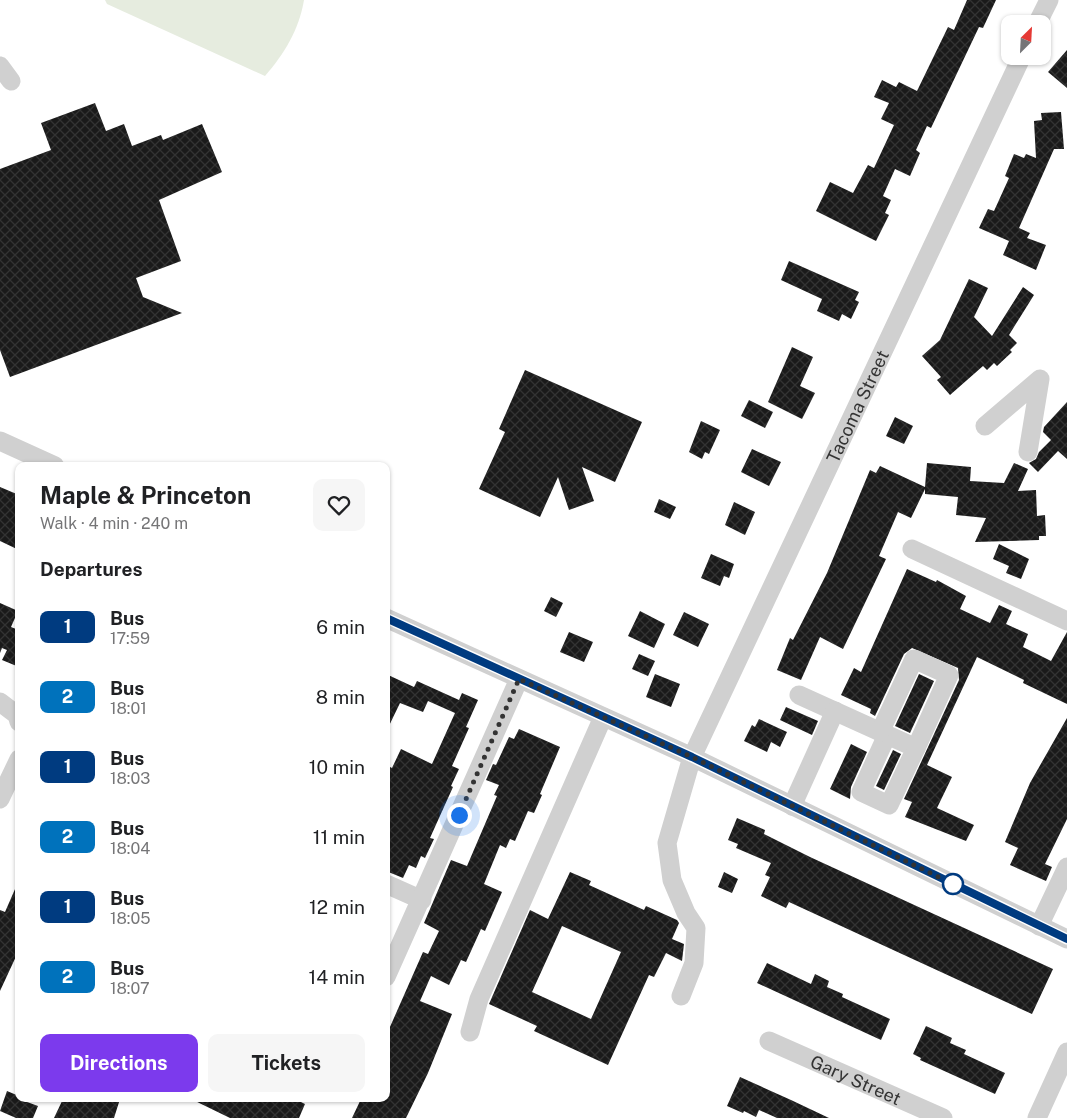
<!DOCTYPE html>
<html lang="en">
<head>
<meta charset="utf-8">
<style>
  :root { --surface:#fff; --page:#f6f6f6; --text:#202124; --muted:#757577; --accent:#7c3aed }
  body { margin:0; font-family:"Public Sans",sans-serif; background:var(--page); color:var(--text); height:100vh; display:flex; flex-direction:column; font-size:19px; white-space:nowrap }
  * { box-sizing:border-box; margin:0 }
  p { font-size:16px; color:var(--muted) }
  .icon { flex:none; width:28px; height:28px; fill:none; stroke:currentColor; stroke-width:2; stroke-linecap:round; stroke-linejoin:round }
  .map { position:relative; flex:1; overflow:hidden }
  .details { position:absolute; left:15px; top:462px; width:375px; height:640px; display:flex; flex-direction:column; background:var(--surface); border-radius:10px; box-shadow:0 1px 4px #0004 }
  .details>* { flex:none }
  .badge { padding:0 10px; border-radius:8px; font-size:18px; line-height:32px }
  .needle { width:32px; rotate:24deg }
  .fabs { position:absolute; left:1001px; top:15px; display:grid; gap:10px }
  .fabs a { display:grid; place-items:center; width:50px; height:50px; border-radius:10px; background:var(--surface); box-shadow:0 1px 4px #0004; font-size:25px }
  .you { position:absolute; width:25px; height:25px; margin:-12px; border:4px solid #fff; border-radius:50%; background:#1a73e8; box-shadow:0 0 0 8px #1a73e833 }
  .map>.badge { position:absolute; translate:-50% -50%; box-shadow:0 0 0 2px #fff }
  h2 { padding:0 25px; font-size:19px; line-height:45px }
  .round { display:grid; place-items:center; flex:none; width:52px; height:52px; border-radius:10px; background:var(--page) }
  .headline { display:flex; align-items:center; justify-content:space-between; height:85px; padding:0 25px }
  h1 { font-size:24px; font-weight:700; line-height:38px }
  .cta { display:flex; gap:10px; margin-top:auto; padding:10px 25px }
  .cta a { flex:1; height:58px; border-radius:10px; background:var(--accent); color:#fff; font-size:20px; font-weight:700; line-height:58px; text-align:center }
  .cta a+a { background:var(--page); color:var(--text) }
  ul { padding:0; list-style:none }
  li { display:flex; align-items:center; gap:15px; height:70px; padding:0 25px }
  li div { flex:1 }
  li b { display:block; font-size:19px }
  li em { font-style:normal }
  li .badge { min-width:55px; font-weight:700; text-align:center }
  .map>svg:first-child { display:block }
</style>
</head>
<body>
<div class="map">
<svg width="1067" height="1118" viewBox="0 0 1067 1118">
  <defs>
    <pattern id="building-cross-hatch" width="8" height="8" patternUnits="userSpaceOnUse" patternTransform="scale(1.25)"><rect width="8" height="8" fill="#1a1a1a"/><path d="M0 0l8 8M0 8l8-8" fill="none" stroke="#333"/></pattern>
  </defs>
  <rect width="100%" height="100%" fill="#fff"/>
  <!-- green -->
  <path fill="#e6ecdf" d="M105 0H304C299 30 284 54 265 76L107 4Z"/>
  <!-- building -->
  <path fill="url(#building-cross-hatch)" fill-rule="evenodd" d="M967 0H996L983 28 979 27 931 128 927 126 916 150 920 153 910 176 895 169 883 196 891 200 885 213 889 215 876 241 816 211 830 182 853 193 868 165 874 168 894 125 881 119 889 103 874 97 882 80 896 87 899 82 917 91 948 27 954 30Z
    M1067 50V88L1048 72Z
    M95 103 106 131 124 124 132 146 161 135 163 140 202 124 222 172 159 200 181 261 136 278 143 297 182 313 10 377 0 350V169L51 150 41 123Z
    M1061 112 1064 149H1054L1019 228 1030 233 1027 238 1046 245 1036 270 1003 255 1009 241 979 228 988 209 994 211 1009 178 1005 176 1014 154 1024 158 1026 154 1036 158 1034 121 1042 120 1041 113Z
    M789 261 859 292 855 300 859 302 851 319 842 314 839 321 817 311 822 299 781 280Z
    M969 279 988 288 974 317 992 336 1023 287 1034 295 1009 335 1017 343 1010 350 1012 352 997 366 994 363 987 370 983 366 950 395 937 380 941 377 922 356 940 340Z
    M792 347 813 357 800 386 815 393 802 419 768 402Z
    M525 370 642 422 615 482 582 467 594 501 569 510 558 477 540 517 479 489 505 432 499 429Z
    M749 400 773 412 765 428 741 416Z
    M1067 402V459L1058 451 1038 472 1029 463 1036 459 1039 452 1051 440 1043 432 1044 427Z
    M895 417 913 426 904 444 886 436Z
    M701 421 720 430 709 454 705 452 702 459 689 452Z
    M752 449 781 462 769 486 741 472Z
    M927 463 971 467 970 481 1004 483 1014 463 1028 469 1018 491 1036 490 1037 516 1045 515 1046 536H1039V540L975 542 986 518 956 515 958 497 925 494V489L911 518 898 512 879 556 886 559 843 649 820 637 801 680 777 670 790 638 793 640 827 573 870 470 876 473 880 466 925 487Z
    M0 487 19 495V550L0 541Z
    M659 499 676 507 670 519 654 512Z
    M734 502 755 512 745 535 725 525Z
    M999 544 1029 559 1021 579 1006 573 1009 566 993 559Z
    M711 554 734 564 729 578 724 576 720 586 701 578Z
    M907 569 936 582 937 580 966 596 960 609 990 623 999 605 1012 611 1006 624 1028 634 1023 647 1051 661 1067 632V704L1023 683 1024 680 977 657 927 765 952 777 937 808 974 825 966 841 905 817 912 802 904 799 959 680 958 668 912 648 904 654 875 716 870 713 871 709 841 695 854 668 861 672Z
    M551 597 563 603 556 617 544 611Z
    M0 603 18 611 11 627 16 629 19 622V667L2 660 7 650 2 648 0 653Z
    M640 611 665 624 654 648 628 636Z
    M684 612 709 624 698 647 673 635Z
    M569 632 593 642 584 662 560 652Z
    M639 654 655 661 648 676 632 669Z
    M386 674 414 687 417 681 459 700 462 693 478 700 466 727 469 728 452 766 459 769 451 786 453 787 430 838 434 839 425 858 421 856 416 868 409 865 403 878 386 871V765L392 768 401 749 432 764 455 713 428 701 423 712 400 703 386 732Z
    M655 674 680 684 671 707 646 697Z
    M919 674 934 681 910 733 895 726Z
    M786 707 818 721 812 735 780 720Z
    M1067 718V819L1045 864 1052 867 1046 881 1010 865 1018 848 1005 842 1030 783Z
    M759 719 787 732 780 747 771 742 767 752 744 741 752 725 755 727Z
    M519 729 560 747 540 794 542 795 534 813 528 811 515 841 510 839 506 848 500 845 484 884 502 892 485 931 481 929 466 962 461 960 449 985 431 976 420 1001 452 1014 428 1073 406 1118H352L361 1099H386V1036L423 952 428 954 439 931 424 923 451 860 467 866 497 796 494 795 499 785 486 780 493 764 496 765 509 737 514 739Z
    M851 744 867 752 851 787 850 799 830 789Z
    M893 750 901 754 884 790 876 786Z
    M737 818 765 830 764 834 810 857 1053 969 1032 1014 789 902 786 908 761 896 770 877 765 875 771 863 736 848 738 844 728 840Z
    M570 872 591 881 589 885 644 910 646 906 677 920 679 923 672 939 684 944 682 961 666 953 654 977 649 975 608 1065 534 1031 537 1026 489 1004 530 910 548 919ZM562 926 621 952 591 1019 532 992Z
    M724 872 738 879 732 893 718 887Z
    M19 880V950L0 991V910L5 912Z
    M767 963 811 984 815 974 829 981 827 987 843 994 842 997 890 1019 881 1040 757 983Z
    M926 1026 952 1038 950 1043 966 1050 964 1054 1005 1073 995 1094 920 1060 921 1058 913 1054Z
    M740 1077 791 1100 829 1118H777L759 1110 756 1117 744 1111 743 1113 727 1106Z
    M7 1091 19 1096V1099L38 1106 33 1118H16L0 1111Z
    M63 1099H120L114 1118H54Z
    M191 1099H295L305 1104 299 1118H230Z"/>
  <g fill="none" stroke-linecap="round" stroke-linejoin="round">
    <!-- minor -->
    <g stroke="#d0d0d0" stroke-width="19">
      <path d="M1037 24 1049 0"/>
      <path d="M0 66 11 81"/>
      <path d="M985 426 1040 379 1028 452"/>
      <path d="M0 441 55 466"/>
      <path d="M912 549 1067 621"/>
      <path d="M386 618 692 757 1067 939"/>
      <path d="M799 695 916 748 889 805 861 792 887 735"/>
      <path d="M0 702 17 715 19 722"/>
      <path d="M880 732 914 659 949 675 916 748"/>
      <path d="M0 799 19 759"/>
      <path d="M792 806 835 711"/>
      <path d="M386 884 422 900"/>
      <path d="M1039 926 1067 867"/>
      <path d="M386 977 519 679"/>
      <path id="s1" d="M681 996 694 963 696 928 686 913 672 880 667 843 692 757 1022 56"/>
      <path d="M470 1032 479 999 603 717"/>
      <path id="s2" d="M769 1041 943 1118"/>
      <path d="M1037 1118 1067 1052"/>
    </g>
  </g>
  <g fill="none" stroke-linecap="round" stroke-linejoin="round">
    <defs>
      <path id="line" d="M386 618 692 757 1067 939"/>
    </defs>
    <!-- line casing -->
    <use href="#line" stroke="#fff" stroke-width="11"/>
    <!-- line -->
    <use href="#line" stroke="#003b80" stroke-width="8"/>
    <!-- walk -->
    <path stroke="#333" stroke-width="5" stroke-dasharray="0 9" d="M459 815 519 679 692 757 953 884"/>
  </g>
  <!-- markers -->
  <circle fill="#fff" stroke="#003b80" stroke-width="2.5" cx="953" cy="884" r="10"/>
  <g text-anchor="middle" dominant-baseline="central" stroke-width="5" stroke-linejoin="round" paint-order="stroke">
    <!-- street labels -->
    <g font-size="18" fill="#333" stroke="#fff">
      <text stroke="none"><textPath href="#s1" startOffset="639">Tacoma Street</textPath></text>
      <text stroke="none"><textPath href="#s2" startOffset="95">Gary Street</textPath></text>
    </g>
  </g>
</svg>
<div class="fabs">
<a><svg class="needle" viewBox="-14 -14 28 28"><path d="M0-13l5 13h-10z" fill="#e53935"/><path d="M0 13l5-13h-10z" fill="#757577"/></svg></a>
</div>
<div class="you" style="left:459px;top:815px"></div>
<section class="details">
<div class="headline"><div><h1>Maple &amp; Princeton</h1><p>Walk · 4 min · 240 m</p></div><a class="round"><svg class="icon" aria-label="heart" viewBox="0 0 24 24"><path d="M12 20l-8-8c-3-5 5-10 8-4 3-6 11-1 8 4z"/></svg></a></div>
<h2>Departures</h2>
<ul>
<li><span class="badge" style="background:#003b80;color:#fff">1</span><div><b>Bus</b><p>17:59</p></div><em>6 min</em></li>
<li><span class="badge" style="background:#0072bc;color:#fff">2</span><div><b>Bus</b><p>18:01</p></div><em>8 min</em></li>
<li><span class="badge" style="background:#003b80;color:#fff">1</span><div><b>Bus</b><p>18:03</p></div><em>10 min</em></li>
<li><span class="badge" style="background:#0072bc;color:#fff">2</span><div><b>Bus</b><p>18:04</p></div><em>11 min</em></li>
<li><span class="badge" style="background:#003b80;color:#fff">1</span><div><b>Bus</b><p>18:05</p></div><em>12 min</em></li>
<li><span class="badge" style="background:#0072bc;color:#fff">2</span><div><b>Bus</b><p>18:07</p></div><em>14 min</em></li>
</ul>
<div class="cta"><a>Directions</a><a>Tickets</a></div>
</section>
</div>
</body>
</html>
